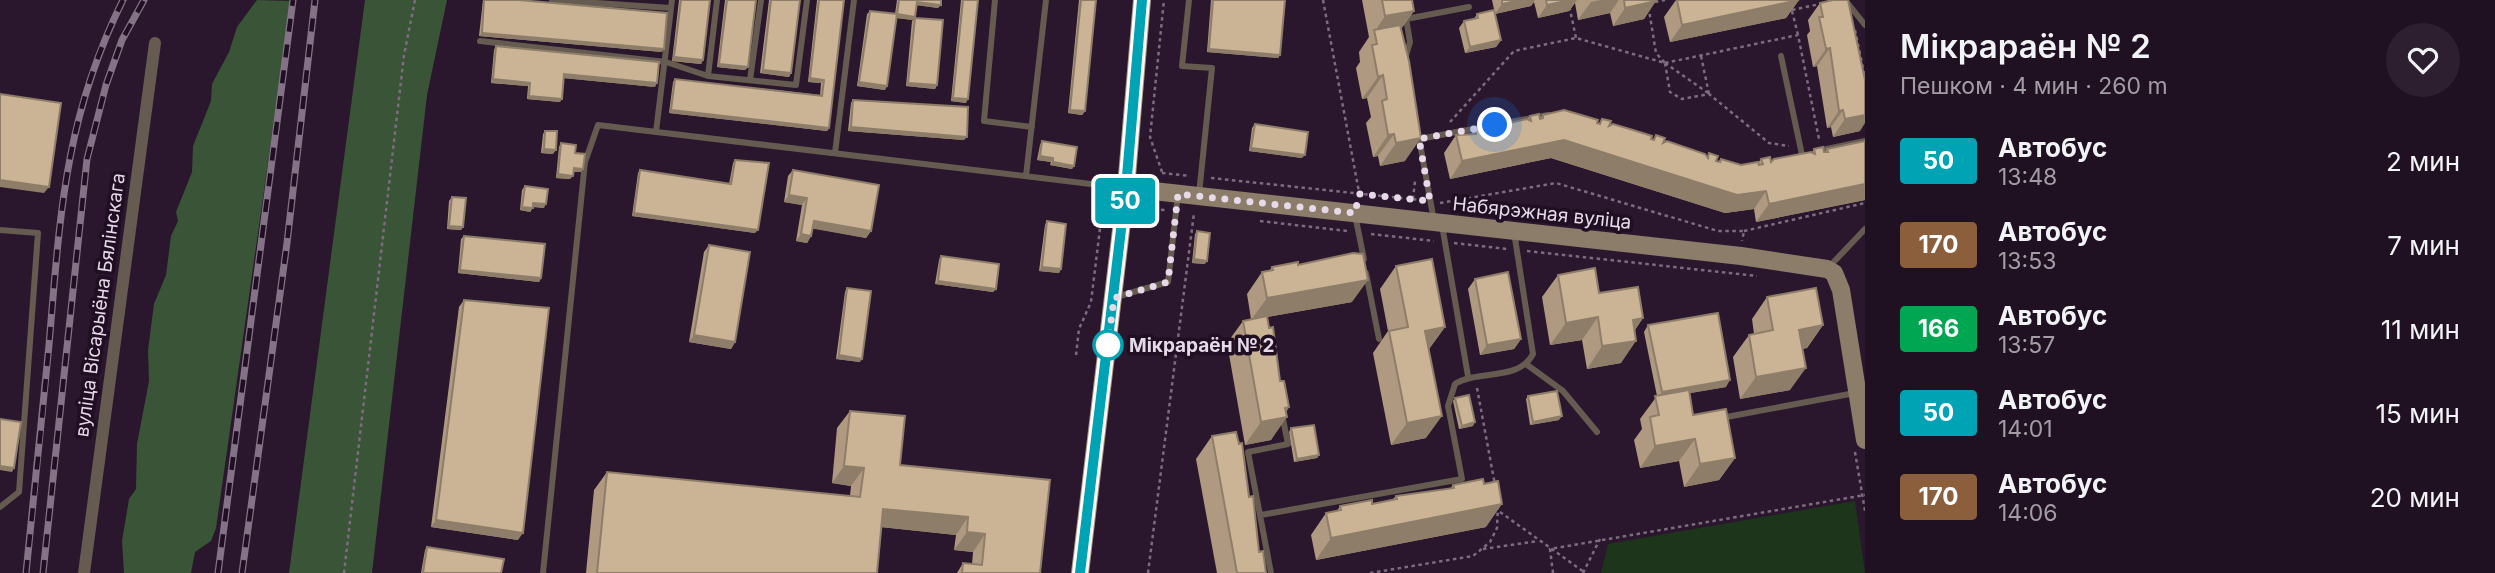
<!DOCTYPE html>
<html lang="ru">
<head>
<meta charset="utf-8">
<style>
  :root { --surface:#201122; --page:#2d1f2f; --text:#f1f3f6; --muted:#a29da5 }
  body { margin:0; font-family:Inter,sans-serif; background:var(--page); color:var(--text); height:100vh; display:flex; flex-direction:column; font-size:26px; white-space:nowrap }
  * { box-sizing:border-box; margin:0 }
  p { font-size:23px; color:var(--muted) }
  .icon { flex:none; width:38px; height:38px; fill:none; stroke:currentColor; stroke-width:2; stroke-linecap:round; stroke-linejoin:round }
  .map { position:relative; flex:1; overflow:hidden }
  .panel { display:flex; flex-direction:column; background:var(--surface); width:630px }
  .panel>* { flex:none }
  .badge { padding:0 14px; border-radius:5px; font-size:24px; line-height:46px }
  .you { position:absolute; width:35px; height:35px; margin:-18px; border:5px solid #fff; border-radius:50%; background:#1a73e8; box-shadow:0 0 0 10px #1a73e833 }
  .map>.badge { position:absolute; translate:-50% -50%; box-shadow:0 0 0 4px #fff }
  .round { display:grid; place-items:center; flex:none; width:74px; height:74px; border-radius:37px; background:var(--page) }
  .head { display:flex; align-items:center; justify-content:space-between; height:119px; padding:0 35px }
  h1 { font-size:33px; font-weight:600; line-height:52px }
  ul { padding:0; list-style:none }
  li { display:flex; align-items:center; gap:21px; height:84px; padding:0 35px }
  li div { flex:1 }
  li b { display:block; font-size:26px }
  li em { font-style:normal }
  li .badge { min-width:77px; font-weight:700; text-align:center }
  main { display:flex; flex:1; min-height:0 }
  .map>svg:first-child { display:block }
</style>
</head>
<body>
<main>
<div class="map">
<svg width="1865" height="573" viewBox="0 0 1865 573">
  <rect width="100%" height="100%" fill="#2a172d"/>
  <!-- green -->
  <path fill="#1d351b" d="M1855 501 1865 573H1601L1608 544Z"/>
  <!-- forest -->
  <path fill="#3a5437" d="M257 0 291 1 216 528 211 541 195 552 191 573H124L122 541 129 499 136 489 137 444 149 381 148 350 154 304 166 275 171 236 178 221 176 212 192 172 193 146 211 101 212 84 229 52 237 27Z
    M365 0H447L427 95 372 573H289Z"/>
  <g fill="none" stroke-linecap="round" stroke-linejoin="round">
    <!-- path -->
    <path stroke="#7d6c7f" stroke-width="2.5" stroke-dasharray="3.5 3.5" stroke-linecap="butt" d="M1323 0 1359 192
      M1568 0 1576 38
      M1655 2 1665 0
      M1792 10 1820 4
      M1792 11 1798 35
      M1855 30 1865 78
      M1701 56 1709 94
      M1665 63 1798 35 1819 139
      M1665 63 1670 92 1682 99 1709 94 1769 143 1789 146
      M1665 63 1708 93
      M1450 122 1514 51 1576 38 1665 63 1656 53 1649 10
      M1162 172 1150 137 1164 0
      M1162 173 1190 176
      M1211 178 1420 200
      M1413 199 1415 181
      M1440 203 1556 183 1718 231H1744L1742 241
      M1140 208 1165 210
      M1260 221 1347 231
      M1744 231 1865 203
      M1371 234 1434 241
      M1454 243 1507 249
      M1527 251 1757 276
      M1076 355 1079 329 1091 302 1103 204H1109
      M1477 388 1495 485
      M1855 452 1865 511
      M1500 512 1584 572
      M1483 549 1538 541
      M344 573 404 55 415 0
      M1148 573 1194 213
      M1370 573 1473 556 1490 542 1497 528 1498 505
      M1553 573 1550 549 1865 495
      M1583 573 1600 539"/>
    <!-- lane -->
    <path stroke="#655b50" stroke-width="6" d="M552 0 671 8
      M995 0 984 121 1032 127
      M1189 0 1182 66 1212 68 1199 194
      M1403 0 1410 42 1405 59
      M1845 0 1865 25
      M1406 19 1469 7
      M480 41 666 62 708 76 796 85 807 0
      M1781 56 1802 155
      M708 76 717 0
      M750 80 761 0
      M656 132 672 0
      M1419 138 1434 221
      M1419 139 1548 115
      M1817 151 1865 141
      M835 153 854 0
      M1026 176 1046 0
      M1355 215 1364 259
      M1442 225 1468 376
      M0 230 38 233 19 492 0 507
      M1829 267 1865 229
      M1366 273 1379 339
      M1116 297 1168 282 1178 194
      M1526 364 1563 391 1597 432
      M1721 418 1855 393
      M1261 515 1462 479 1448 406 1455 384C1479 369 1518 382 1533 354L1514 232
      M543 573 585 162 598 125 1124 188
      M1271 573 1248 452 1288 444 1282 414"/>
    <!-- street -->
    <path stroke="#655b50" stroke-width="12" d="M84 573 155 43"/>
    <!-- secondary -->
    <path stroke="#8c7c6a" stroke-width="18" d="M1126 188 1741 256 1827 269 1834 273 1841 290 1865 440"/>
    <!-- primary -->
    <path stroke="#ab967f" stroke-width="18" d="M1080 573 1126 188 1142 0"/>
    <defs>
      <path id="rail" d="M26 573C34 497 42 421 49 345 60 217 64 119 123 0
        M43 573 87 159 106 85 122 40 144 0
        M218 573 293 0
        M242 573 287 243 315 0"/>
    </defs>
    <!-- rail casing -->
    <use href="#rail" stroke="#847386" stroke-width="7"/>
    <!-- rail -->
    <use href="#rail" stroke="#200e23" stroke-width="4.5" stroke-dasharray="13" stroke-linecap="butt"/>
  </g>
  <!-- wall -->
  <path fill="#af9a81" d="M483 0H519L662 52 479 36Z
    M679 0H710L703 60 701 64 672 61Z
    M725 0H756L748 67 745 70 717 67Z
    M769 0H800L791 73 789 77 760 73Z
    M817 0H844L829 128 827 131 669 113 673 82 675 79 820 95 821 83 808 82Z
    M897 0H941L938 8 917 5 913 20 897 18 885 90 857 86 867 14 870 11 895 14Z
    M961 0H978L966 103 951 101Z
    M1079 0H1096L1085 111 1082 115 1068 113Z
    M1211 0H1285L1280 55 1278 58 1207 52Z
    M1362 0H1412L1414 11 1401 29 1405 161 1380 166 1378 156 1373 157 1366 123 1371 117 1367 98 1362 99 1356 68 1360 62 1359 52 1369 37Z
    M1492 0H1656L1644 19 1613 26 1610 13 1578 20 1575 3 1569 11 1538 18 1534 2 1531 6 1495 14Z
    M1676 0H1799L1786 18 1670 42 1664 17Z
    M1820 3 1860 131 1833 137 1831 127 1827 128 1817 66 1813 67 1807 35 1810 31 1808 20Z
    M1477 14 1501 40 1496 47 1465 53 1459 28 1464 21 1474 19Z
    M915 18 937 85 935 89 906 86 912 21Z
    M496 46 655 87 564 78 560 102 527 99 528 86 491 83 494 50Z
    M853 100 964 140 848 131 851 103Z
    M1543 115 1599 123 1602 119 1609 126 1653 140 1656 135 1663 143 1707 157 1709 153 1716 161H1719L1721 159 1741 165 1758 163 1761 159 1771 162 1812 152 1814 149 1825 152 1827 149 1865 141V200L1756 222 1754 209 1725 213 1551 158 1450 179 1444 153 1456 135 1471 134 1475 128 1485 132 1527 119 1530 116 1540 119Z
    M1255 124 1302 158 1249 151 1252 128Z
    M545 131 553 154 541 153 543 134Z
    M1042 141 1074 166 1072 169 1050 165 1051 162 1037 160 1040 145Z
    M561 143 575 153 581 172H573L570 179 556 178 559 147Z
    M735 160 755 233 632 216 638 173 640 170 729 184 733 163Z
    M793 170 871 231 866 238 813 228 811 236 807 243 796 241 802 205 784 202 788 176Z
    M525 186 544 208 533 207 530 212 520 210 522 190Z
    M452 197 463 227 461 230 447 229 449 201Z
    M1047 221 1061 269 1059 273 1039 271 1045 225Z
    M1197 231 1205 264 1192 263 1195 234Z
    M464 236 541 278 539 282 458 273 461 239Z
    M709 245 735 342 731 349 689 342 704 252Z
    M941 256 996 289 993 292 935 284 939 260Z
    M1298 265 1352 302 1267 317 1280 381 1289 407 1271 440 1245 445 1227 343 1243 321 1251 319 1247 294 1262 272 1269 271 1272 267Z
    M1396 266 1445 327 1429 349 1426 438 1391 445 1373 353 1388 331 1380 289Z
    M1558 275 1643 318 1635 330 1621 363 1587 369 1582 340 1550 345 1542 297Z
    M1475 279 1521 339 1514 349 1480 355 1468 289Z
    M847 288 860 362 836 359 845 292Z
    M1767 297 1823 325 1807 348 1802 349 1790 390 1740 399 1733 357 1749 335 1754 334 1752 319Z
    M464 300 518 540 431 527 459 307Z
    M1648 325 1726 387 1689 393 1693 415 1735 458 1719 480 1684 487 1679 461 1640 468 1634 440 1642 429 1640 419 1657 396 1644 332Z
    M1528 396 1559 420 1530 425 1526 399Z
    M1455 398 1473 426 1459 429 1453 401Z
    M850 411 900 465 1040 573H957L963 563 972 564 973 552 954 550 956 535 881 527 877 573H586L594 490 607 472 850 496 851 486 832 483 837 428Z
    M1291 428 1319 455 1317 458 1294 462 1289 432Z
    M1212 436 1249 497 1259 552 1266 573H1217L1196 459Z
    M1453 485 1486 527 1316 560 1311 535 1326 513 1337 511 1340 506 1372 504 1393 499 1396 496 1450 489Z
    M427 547 501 573H421L425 550Z"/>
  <!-- shaded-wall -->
  <path fill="#8e7d69" d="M1521 0H1535L1531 6 1495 14 1502 4Z
    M1570 0H1577L1569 11 1538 18 1547 5Z
    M1601 0H1619L1610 13 1578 20 1591 2Z
    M1799 0 1786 18 1670 42 1682 25Z
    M1656 1 1644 19 1613 26 1625 8Z
    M917 2 941 5 938 8 915 5Z
    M1414 11 1398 33 1375 31 1385 16Z
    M897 14 915 17 913 20 895 18Z
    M482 33 664 49 662 52 479 36Z
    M1501 40 1496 47 1465 53 1470 47Z
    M1830 48 1817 66 1813 67 1826 49Z
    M1209 49 1280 55 1278 58 1207 52Z
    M674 57 703 60 701 64 672 61Z
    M719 64 748 67 745 70 717 67Z
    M763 70 791 73 789 77 760 73Z
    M564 74 657 83 655 87 562 78Z
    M1383 75 1367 98 1362 99 1378 77Z
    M810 78 824 80 821 83 808 82Z
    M493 79 530 83 528 86 491 83Z
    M859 82 887 86 885 90 857 86Z
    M908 83 937 85 935 89 906 86Z
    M529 96 562 99 560 102 527 99Z
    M953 98 968 99 966 103 951 101Z
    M671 110 829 128 827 131 669 113Z
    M1070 110 1085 111 1082 115 1068 113Z
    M1843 110 1831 127 1827 128 1839 111Z
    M1865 115V123L1860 131 1833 137 1845 119Z
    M851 127 967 137 964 140 848 131Z
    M1394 134 1378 156 1373 157 1388 135Z
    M1421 138 1405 161 1380 166 1396 143Z
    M1564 140 1766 191 1754 209 1725 213 1551 158 1450 179 1462 161Z
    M1251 148 1305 155 1302 158 1249 151Z
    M544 149 556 150 553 154 541 153Z
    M1040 156 1053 158 1051 162 1037 160Z
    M1053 162 1074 166 1072 169 1050 165Z
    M574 168 583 169 581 172H571Z
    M558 174 573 176 570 179 556 178Z
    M0 180 49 187 44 193 0 187Z
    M1865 184V200L1756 222 1769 204Z
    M789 195 807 198 802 205 784 202Z
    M533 203 546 204 544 208 531 206Z
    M522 207 533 208 530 212 520 210Z
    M634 213 758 230 755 233 632 216Z
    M814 221 871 231 866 238 809 228Z
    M449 226 463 227 461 230 447 229Z
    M801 234 811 236 807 243 796 241Z
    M1194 259 1207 261 1205 264 1192 263Z
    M1042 267 1061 269 1059 273 1039 271Z
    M460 270 541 278 539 282 458 273Z
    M1368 280 1352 302 1251 320 1267 298Z
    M938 281 996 289 993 292 935 284Z
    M1598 317 1582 340 1550 345 1566 323Z
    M1643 318 1627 341 1633 320Z
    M1823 325 1807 348 1783 352 1799 330Z
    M1445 327 1429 349 1425 331Z
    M694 335 735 342 731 349 689 342Z
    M1521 339 1514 349 1480 355 1487 345Z
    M1636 341 1621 363 1587 369 1602 346Z
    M839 355 862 359 860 362 836 359Z
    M1806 368 1790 390 1740 399 1756 377Z
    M1730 380 1726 387 1657 399 1662 392Z
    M1289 407 1281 418 1287 417 1271 440 1245 445 1261 422 1285 408Z
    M1442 416 1426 438 1391 445 1407 423Z
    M1562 416 1559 420 1530 425 1533 422Z
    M1475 422 1473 426 1459 429 1462 426Z
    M1695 439 1679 461 1640 468 1655 446Z
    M1319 455 1317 458 1294 462 1297 459Z
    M1735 458 1719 480 1684 487 1700 464Z
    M0 466 14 468 12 472 0 470Z
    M844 466 864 468 851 486 832 483Z
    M1502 504 1486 527 1316 560 1331 538Z
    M883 509 968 517 956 535 871 526Z
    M436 520 523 533 518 540 431 527Z
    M967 532 985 534 973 552 954 550Z"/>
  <!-- building -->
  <path fill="#cbb396" stroke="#8e7d69" stroke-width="2" d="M484 0H519L667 13 664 49 482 33Z
    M681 0H710L703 60 674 57Z
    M727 0H756L748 67 719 64Z
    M771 0H800L791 73 763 70Z
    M819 0H844L829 128 671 110 675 79 822 96 824 80 810 78Z
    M899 0H941V5L917 2 915 17 897 14Z
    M963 0H978L968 99 953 98Z
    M1081 0H1096L1085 111 1070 110Z
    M1213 0H1285L1280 55 1209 49Z
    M1382 0H1412L1414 11 1385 16Z
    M1502 0H1521L1502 4Z
    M1546 0H1570L1547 5Z
    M1624 0H1656V1L1625 8Z
    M1677 0H1799L1682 25Z
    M1833 0H1848L1865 80V115L1845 119 1843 110 1839 111 1830 48 1826 49 1819 17H1823L1820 3Z
    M1494 10 1501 40 1470 47 1464 21 1478 18 1477 14Z
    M870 11 897 14 887 86 859 82Z
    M915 18 943 20 937 85 908 83Z
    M1400 25 1409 61 1421 138 1396 143 1394 134 1388 135 1382 101 1387 99 1383 75 1378 77 1372 45 1377 44 1374 30Z
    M496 46 659 62 657 83 564 74 562 99 529 96 530 83 493 79Z
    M0 94 61 103 49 187 0 180Z
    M853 100 968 107 967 137 851 127Z
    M1564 110 1598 120 1597 123 1600 124 1602 119 1611 121 1609 126 1613 124 1633 130 1652 136 1651 139 1654 140 1656 135 1665 138 1663 143 1667 141 1705 154 1708 158 1709 153 1718 156 1716 161 1720 162 1721 159 1741 165 1758 162 1759 165 1763 164 1761 159 1770 157 1771 162 1774 159 1811 152 1815 154 1814 149 1823 147 1824 152H1828L1827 149 1865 141V184L1769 204 1766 191 1737 195 1564 140 1462 161 1456 135 1476 134 1475 128 1484 127 1485 132 1488 128 1527 119 1531 121 1530 116 1539 114 1540 119 1543 118V115Z
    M1255 124 1308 132 1305 155 1251 148Z
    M545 131H557L556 150 544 149Z
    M1042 141 1077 147 1074 166 1053 162V158L1040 156Z
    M561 143 576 145 575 153 585 154 583 169 574 168 573 176 558 174Z
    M735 160 769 163 758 230 634 213 640 170 731 184Z
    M793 170 879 185 871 231 814 221 811 236 801 234 807 198 789 195Z
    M525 186 548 189 546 204 533 203V208L522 207Z
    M452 197 466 198 463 227 449 226Z
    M1047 221 1066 224 1061 269 1042 267Z
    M1197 231 1210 233 1207 261 1194 259Z
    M464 236 545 244 541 278 460 270Z
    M709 245 750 252 735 342 694 335Z
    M1353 253 1363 254 1368 280 1267 298 1262 272 1273 270 1272 267 1298 262V265Z
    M941 256 999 264 996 289 938 281Z
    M1432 259 1445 327 1425 331 1442 416 1407 423 1389 331 1408 327 1396 266Z
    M1595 268 1599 293 1638 287 1643 318 1633 320 1636 341 1602 346 1598 317 1566 323 1558 275Z
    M1508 272 1521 339 1487 345 1475 279Z
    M847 288 871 291 862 359 839 355Z
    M1816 288 1823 325 1799 330 1806 368 1756 377 1749 335 1773 330 1767 297Z
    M464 300 549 308 523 533 436 520Z
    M1718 313 1730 380 1662 392 1648 325Z
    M1267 316 1269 328 1273 327 1280 381H1284L1289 407 1285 408 1287 417 1261 422 1243 321Z
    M1689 390 1693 415 1726 409 1735 458 1700 464 1695 439 1655 446 1650 417 1659 415 1655 396Z
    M1557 391 1562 416 1533 422 1528 396Z
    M1469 395 1475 422 1462 426 1455 398Z
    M850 411 905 416 900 465 1050 480 1040 573H962L963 563 982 565 985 534 967 532 968 517 883 509 877 573H597L607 472 860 497 864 468 844 466Z
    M0 419 21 422 14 468 0 466Z
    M1314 425 1319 455 1297 459 1291 428Z
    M1236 432 1239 444 1242 443 1249 497 1253 496 1259 552 1263 551 1266 573H1237L1212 436Z
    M1483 479 1484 484 1498 481 1502 504 1331 538 1326 513 1341 510 1340 506 1372 500V504L1397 499 1396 496 1454 488 1453 485Z
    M427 547 504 559 501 573H423Z"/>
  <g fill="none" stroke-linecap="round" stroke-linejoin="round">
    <defs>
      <path id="line" d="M1080 573 1126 188 1142 0"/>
    </defs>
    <!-- line casing -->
    <use href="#line" stroke="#fff" stroke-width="16"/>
    <!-- line -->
    <use href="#line" stroke="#00a3b4" stroke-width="10"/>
    <!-- walk -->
    <path stroke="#e6d9e8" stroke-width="7" stroke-dasharray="0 12.6" d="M1108 345 1114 298 1168 282 1178 194 1355 213 1359 194 1430 201 1419 139 1495 125"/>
  </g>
  <!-- markers -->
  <circle fill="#fff" stroke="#00a3b4" stroke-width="3.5" cx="1108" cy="345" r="14"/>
  <g text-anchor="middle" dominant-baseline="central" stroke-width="7" stroke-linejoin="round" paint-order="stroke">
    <!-- street labels -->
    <g font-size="19" fill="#e6d9e8" stroke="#200e23">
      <text transform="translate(1542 213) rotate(6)">Набярэжная вуліца</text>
      <text transform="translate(100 305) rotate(-82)">вуліца Вісарыёна Бялінскага</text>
    </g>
    <!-- stop labels -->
    <g font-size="19" font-weight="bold" fill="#e6d9e8" stroke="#200e23" text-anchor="start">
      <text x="1129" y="345">Мікрараён № 2</text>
    </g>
  </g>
</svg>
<div class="you" style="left:1495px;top:125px"></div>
<b class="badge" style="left:1125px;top:201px;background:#00a3b4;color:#fff">50</b>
</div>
<section class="panel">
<div class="head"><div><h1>Мікрараён № 2</h1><p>Пешком · 4 мин · 260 m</p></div><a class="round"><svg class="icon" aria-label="heart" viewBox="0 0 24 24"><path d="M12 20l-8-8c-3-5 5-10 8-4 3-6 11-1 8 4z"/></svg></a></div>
<ul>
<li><span class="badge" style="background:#00a3b4;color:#fff">50</span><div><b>Автобус</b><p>13:48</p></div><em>2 мин</em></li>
<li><span class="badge" style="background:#8b5e3c;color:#fff">170</span><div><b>Автобус</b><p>13:53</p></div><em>7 мин</em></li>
<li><span class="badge" style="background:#00a651;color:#fff">166</span><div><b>Автобус</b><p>13:57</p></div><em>11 мин</em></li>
<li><span class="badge" style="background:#00a3b4;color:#fff">50</span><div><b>Автобус</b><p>14:01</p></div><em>15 мин</em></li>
<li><span class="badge" style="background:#8b5e3c;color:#fff">170</span><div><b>Автобус</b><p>14:06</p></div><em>20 мин</em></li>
</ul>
</section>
</main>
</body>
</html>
